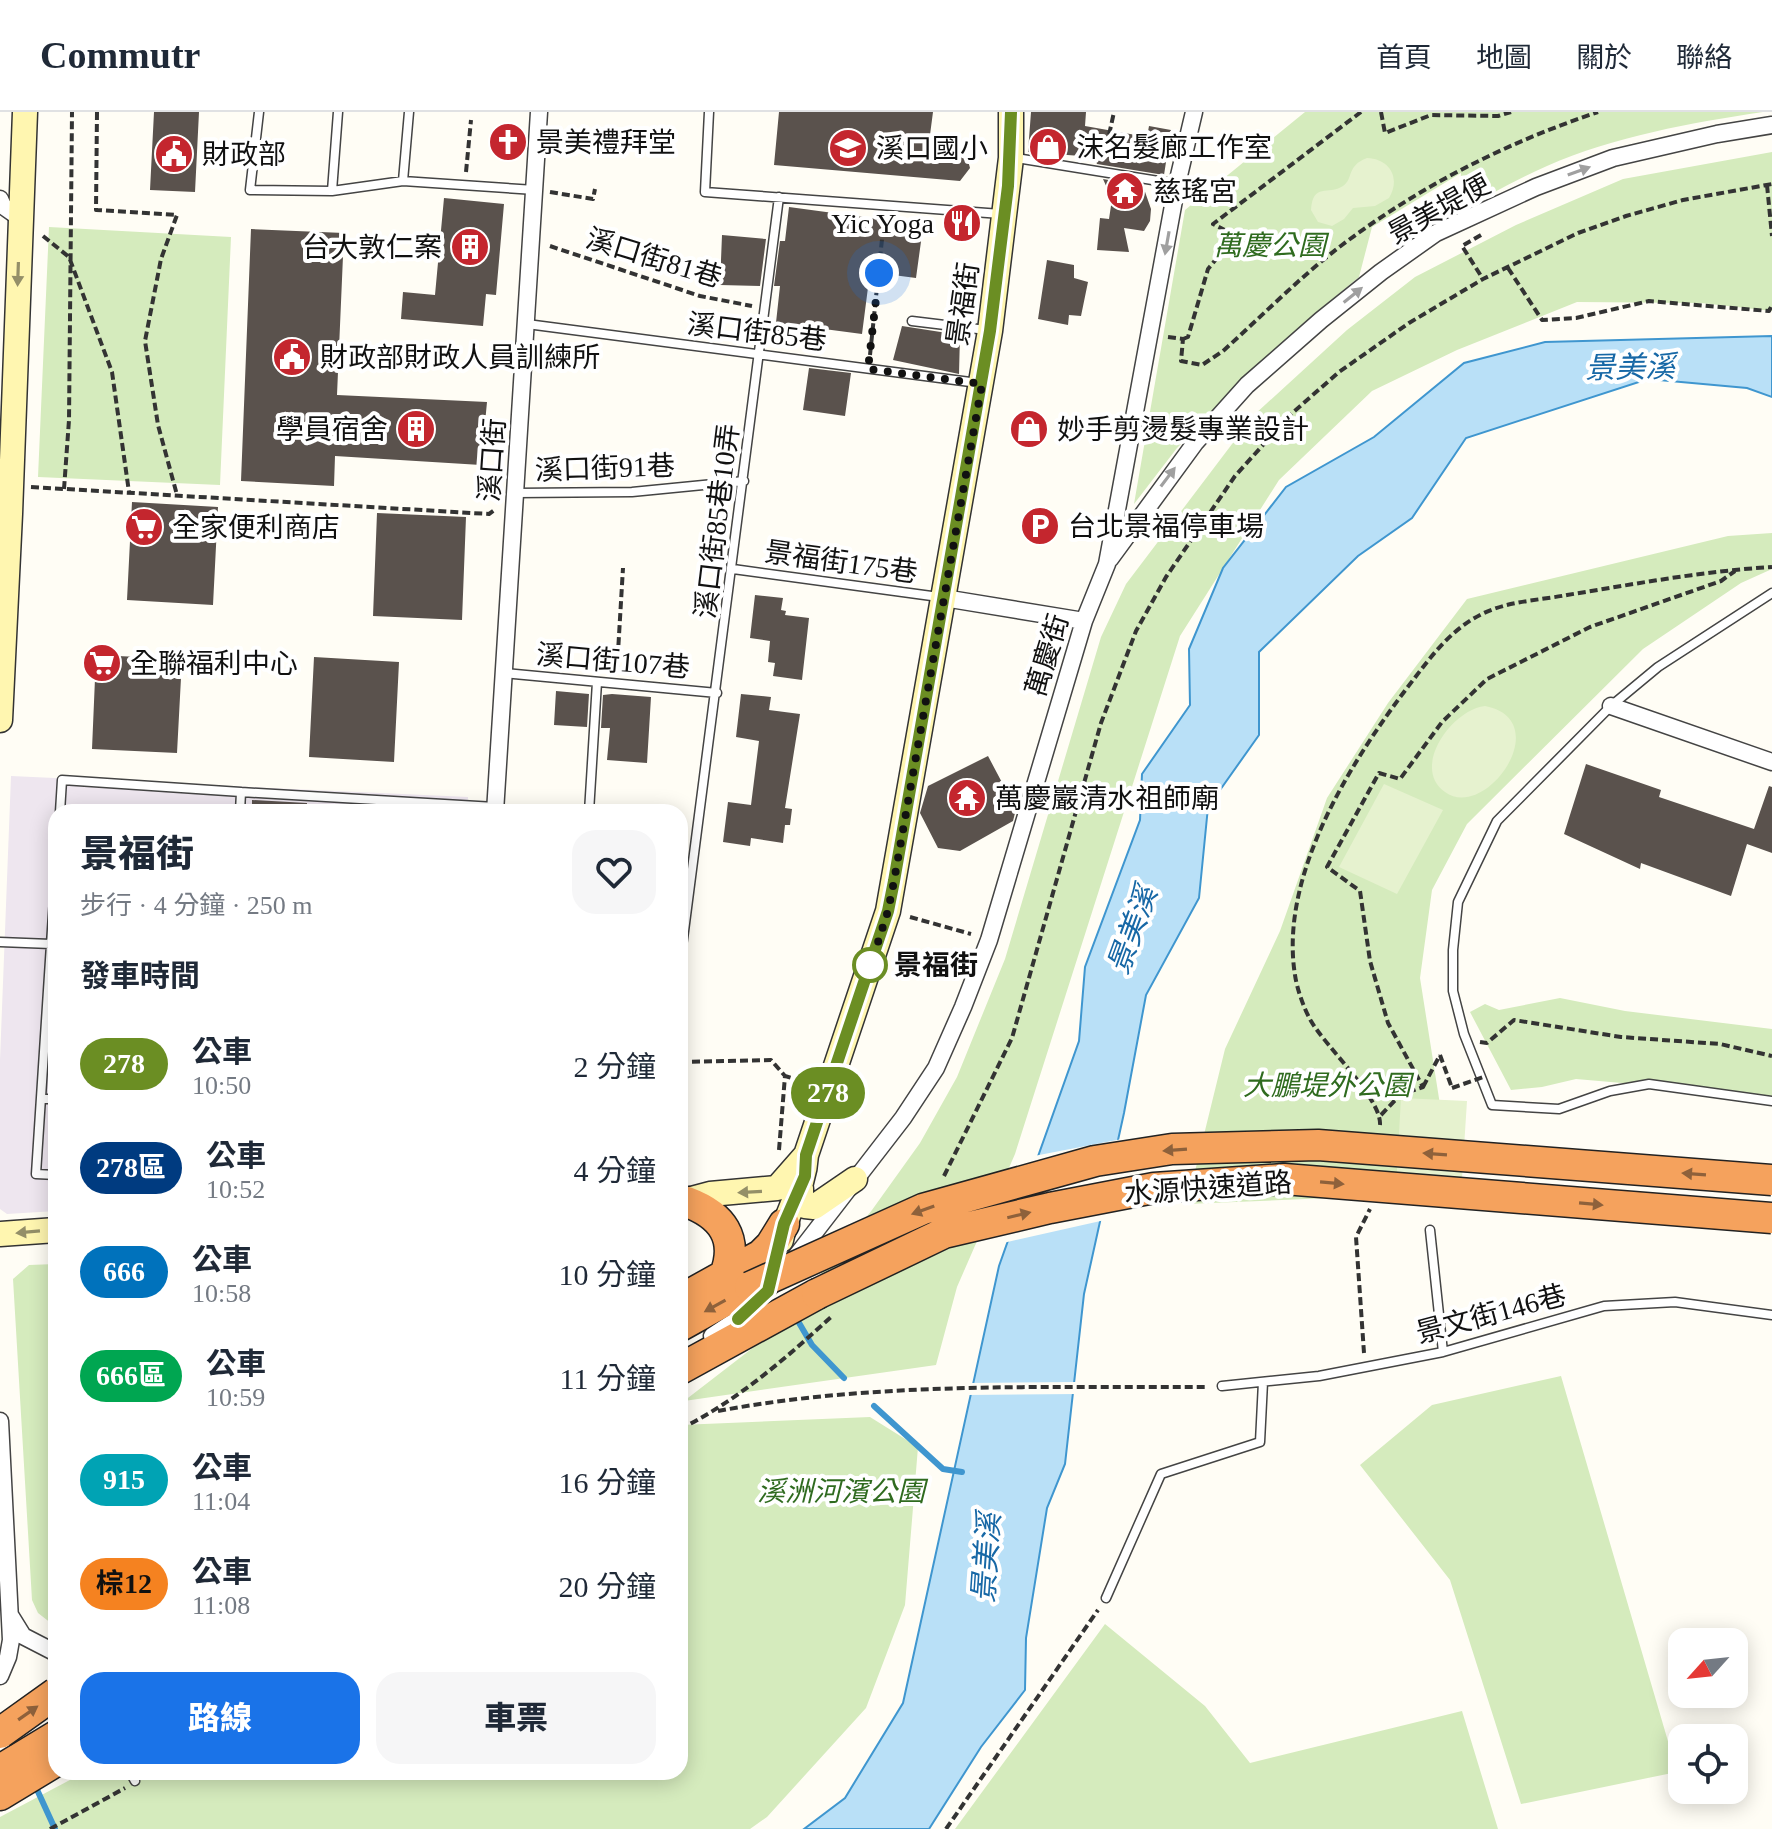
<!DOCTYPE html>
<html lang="zh-TW">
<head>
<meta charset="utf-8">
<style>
  :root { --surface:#fff; --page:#f6f6f7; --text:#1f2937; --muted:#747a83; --line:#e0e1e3; --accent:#1a73e8 }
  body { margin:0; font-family:"Times New Roman","Noto Sans TC",serif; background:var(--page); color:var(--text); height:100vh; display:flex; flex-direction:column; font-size:30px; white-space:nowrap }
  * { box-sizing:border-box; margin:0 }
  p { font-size:26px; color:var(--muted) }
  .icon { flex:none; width:44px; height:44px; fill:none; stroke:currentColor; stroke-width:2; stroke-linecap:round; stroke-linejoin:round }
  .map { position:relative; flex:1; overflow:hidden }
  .panel { position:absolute; left:48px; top:692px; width:640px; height:976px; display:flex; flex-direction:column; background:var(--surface); border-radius:24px; box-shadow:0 4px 20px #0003 }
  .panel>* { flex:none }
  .badge { padding:0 16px; border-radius:26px; font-size:28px; line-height:52px }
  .needle { width:52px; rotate:243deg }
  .controls { position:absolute; left:1668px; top:1516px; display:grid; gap:16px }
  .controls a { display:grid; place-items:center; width:80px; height:80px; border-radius:16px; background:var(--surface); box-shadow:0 4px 20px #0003; font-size:40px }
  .you { position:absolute; width:40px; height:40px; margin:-20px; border:6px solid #fff; border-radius:50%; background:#1a73e8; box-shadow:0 0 0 12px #1a73e833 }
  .map>.badge { position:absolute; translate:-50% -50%; box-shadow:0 0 0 4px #fff }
  h2 { padding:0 32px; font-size:30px; line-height:72px }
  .round { display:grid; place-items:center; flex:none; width:84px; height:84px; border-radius:24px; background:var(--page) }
  .overview { display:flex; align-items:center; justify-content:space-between; height:136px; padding:0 32px }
  h1 { font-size:38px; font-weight:800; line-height:60px }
  .cta { display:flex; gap:16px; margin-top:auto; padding:16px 32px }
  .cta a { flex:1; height:92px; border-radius:24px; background:var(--accent); color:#fff; font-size:32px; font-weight:800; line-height:92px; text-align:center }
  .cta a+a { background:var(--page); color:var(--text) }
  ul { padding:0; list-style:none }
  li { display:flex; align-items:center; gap:24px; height:104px; padding:0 32px }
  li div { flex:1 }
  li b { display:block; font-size:30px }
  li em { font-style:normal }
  li .badge { min-width:88px; font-weight:700; text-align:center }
  header { display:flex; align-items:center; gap:48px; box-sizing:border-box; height:112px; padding:0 40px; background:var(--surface); border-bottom:2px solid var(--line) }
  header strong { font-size:38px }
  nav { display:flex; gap:44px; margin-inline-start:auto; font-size:28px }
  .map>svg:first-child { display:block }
</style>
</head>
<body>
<header>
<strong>Commutr</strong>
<nav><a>首頁</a><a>地圖</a><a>關於</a><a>聯絡</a></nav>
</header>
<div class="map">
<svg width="1772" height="1717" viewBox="0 0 1772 1717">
  <rect width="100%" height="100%" fill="#fffdf5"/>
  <!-- industrial -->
  <path fill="#eee6ef" d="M11 664 468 685 467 700H56V1099L7 1102 0 1097V948Z"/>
  <!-- green -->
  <path fill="#d5ebbd" d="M1305 0H1763C1691 11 1615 24 1547 54 1517 67 1488 84 1459 99L1461 61 1372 115 1359 165 1312 204 1177 336 1134 392 1185 98Z
    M1772 40V199L1701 191 1577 190 1457 238 1372 279 1279 368 1180 524 1015 1042 957 1175 936 1253 684 1289 776 1218 872 1098 920 1031 957 965 1005 847 1101 525 1126 472 1254 303 1347 218 1415 165 1516 113 1623 67Z
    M49 115 231 125 220 373 38 365Z
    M1772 421V457L1741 471 1643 537 1467 712 1432 778 1420 866 1456 1094 1329 1086 1187 1092 1225 937 1280 819 1327 686 1388 591 1467 487 1728 424Z
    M1560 886 1625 899 1772 917V984L1576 967 1542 975 1511 978 1470 900 1485 892 1499 898Z
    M56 1152V1515L38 1501 32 1488 13 1167 29 1153Z
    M1561 1264 1677 1660 1521 1692 1450 1468 1360 1353 1432 1293Z
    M870 1305 918 1335 905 1493 866 1596 767 1705 750 1717H0V1705L85 1660H680V1313Z
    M1105 1512 1205 1594 1250 1651 1462 1599 1498 1717H955Z"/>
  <!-- pitch -->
  <path fill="#e6f2cf" d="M1367 46C1390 47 1401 66 1389 86L1375 94 1353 96 1344 107 1332 114 1318 110 1311 98C1313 70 1328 84 1343 74 1354 66 1346 54 1367 46Z
    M1485 594C1557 608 1486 710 1445 680 1410 655 1453 597 1485 594Z
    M1384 672 1443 698 1397 782 1339 755Z
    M1401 986 1467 989 1461 1082 1396 1075Z"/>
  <!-- water -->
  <path fill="#b9e0f7" stroke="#3f96cf" stroke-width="2" d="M1772 224V285L1747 276 1648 267 1466 326 1412 406 1358 444 1259 540V623L1208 695 1199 786 1146 883 1124 1001 1084 1182 1065 1352 1047 1396 1026 1526 1025 1578 981 1635 929 1717H804L845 1686 903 1591 999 1154 1079 929 1085 855 1140 708 1142 662 1190 593 1189 537 1223 456 1286 375 1374 325 1464 251 1545 230Z"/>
  <!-- pier -->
  <path fill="#fffdf5" d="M1122 1027 1105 1108 1003 1131 1034 1044Z
    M1078 1270 1077 1282 966 1283 969 1271Z"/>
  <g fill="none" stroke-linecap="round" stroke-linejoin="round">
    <!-- stream -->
    <path stroke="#3f96cf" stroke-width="6" d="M795 1204 812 1233 844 1266
      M874 1294 943 1357 962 1360
      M34 1671 55 1717"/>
  </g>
  <!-- building -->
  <path fill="#5a524d" d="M154 0H199L195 80 150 78Z
    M779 0H933L928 38 967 45 970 56 960 69 774 53Z
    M1031 0H1086L1085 14 1147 25 1149 14 1171 18 1164 63 1097 52 1094 45 1028 40Z
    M1103 67 1143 74 1151 97 1150 109 1144 119 1124 116 1129 140 1097 138 1100 106 1109 107 1112 87Z
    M444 86 504 92 496 183 486 182 483 214 401 207 403 180 435 183Z
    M789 95 900 110 899 114 923 115 916 166 870 160 862 222 809 215 807 233 774 229 780 174H774L780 129H785Z
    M251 117 344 121 337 283 487 290 481 353 335 344 334 374 241 369Z
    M722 123 766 127 760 174 720 173Z
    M1047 148 1074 153V166L1088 170 1081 204 1069 203 1068 213 1038 207Z
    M902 214 960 223 959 262 893 248Z
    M809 256 851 261 845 304 803 298Z
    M132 390 218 395 213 493 127 488Z
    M377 401 466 405 462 508 373 504Z
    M755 483 783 486 781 498 786 499 785 503 809 506 802 568 773 564 775 551 768 550 770 529 750 526Z
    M96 543 182 547 177 641 92 637Z
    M314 545 399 550 394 650 309 645Z
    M556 579 589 582 587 615 554 613Z
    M612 582 651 585 647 651 607 648 610 616H601L603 583Z
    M741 582 771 585 769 598 800 602 785 696 792 697 790 713H785L783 731 751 726 750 734 723 730 728 690 751 693 759 629 736 625Z
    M988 644 1016 697 1013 709 960 739 938 736 920 701 928 674Z
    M1586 652 1661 678 1659 685 1754 717 1769 674 1772 675V741L1747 732 1731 784 1641 751 1640 757 1564 722Z
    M252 688 307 691V700H252Z"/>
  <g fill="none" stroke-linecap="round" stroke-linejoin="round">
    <defs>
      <path id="lane" d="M259 0 250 78 332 79 403 69 535 78
        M709 0 705 80 1001 102
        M1016 46 1177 72
        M403 69 409 0
        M332 79 338 0
        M912 209 986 218
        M527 212 978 271
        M516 381 632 380 744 369
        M733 457 939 485
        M1772 481 1658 555 1611 594 1497 709 1458 790 1453 838V879L1464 922 1492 993 1559 997 1610 979 1649 972 1772 989
        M504 561 717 581
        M241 680 495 695
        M60 700 62 668 241 680 240 700
        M589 700 597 570
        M56 756 36 1062 56 1063
        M0 830 51 832
        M680 850 779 85
        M41 987H56
        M1430 1118 1443 1240
        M1222 1274 1319 1264 1443 1240 1604 1194 1675 1190 1772 1203
        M1106 1486 1161 1362 1260 1330 1263 1270
        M130 1660 135 1669"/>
      <path id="street" d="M0 87 3 94 20 106
        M1110 447 1195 331 1247 273 1321 208 1381 160 1436 121 1536 75 1613 46 1717 22 1772 13
        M944 486 1084 509
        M1611 594 1772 650
        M495 700 539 0
        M791 1151 903 1006 936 956 963 895 989 828 1084 509 1107 452 1177 72 1194 0
        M712 1224 738 1207 773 1172
        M0 1309 11 1528 8 1545 0 1564
        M10 1503 23 1524 56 1541"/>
      <path id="secondary" d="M0 608 10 402 25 0
        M801 1077V1087L805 1094 814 1095 855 1067
        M680 1090 710 1082 777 1076 806 1043 888 799 990 219 1011 46V0
        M0 1122 56 1118
        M781 1128C787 1096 804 1078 806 1043"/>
      <path id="highway" d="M687 1090C722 1103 739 1126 725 1163
        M680 1188 761 1143 771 1133 784 1112
        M680 1214 750 1175
        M680 1257 817 1182
        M0 1658 56 1624
        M0 1683 56 1649"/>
    </defs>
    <!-- lane casing -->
    <use href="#lane" stroke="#444" stroke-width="11"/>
    <!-- street casing -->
    <use href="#street" stroke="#444" stroke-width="19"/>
    <!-- secondary casing -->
    <use href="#secondary" stroke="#333" stroke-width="27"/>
    <!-- highway casing -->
    <use href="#highway" stroke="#222" stroke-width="33"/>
    <!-- path -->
    <path stroke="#333" stroke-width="4" stroke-dasharray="8 4" stroke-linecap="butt" d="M97 0 96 98 177 103 161 147 145 229 158 313 177 383
      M1381 0 1385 21 1431 3 1498 4 1511 0
      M1104 46 1114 0
      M466 60 471 8
      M1767 73 1772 124
      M550 80 593 87 595 77
      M1481 123 1462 134 1483 167
      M43 124 69 145 112 260 129 380
      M550 134 700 184 752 194
      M1508 156 1542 208 1576 206 1649 189 1769 199 1772 193
      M1168 225 1183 227 1181 249 1202 253 1223 239C1262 204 1300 165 1342 133 1420 74 1506 31 1598 0
      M1183 227 1188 225 1208 157 1222 140 1244 128 1213 112 1361 0
      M870 243 884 108
      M31 375 489 402 496 397
      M64 377 69 308 72 0
      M1155 417 1157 419 1170 401 1195 422
      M617 557 623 456
      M910 805 971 822
      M1480 930 1487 931 1514 908 1621 925 1720 932 1772 944
      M1440 943 1452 976
      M680 950 771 948 785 964
      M1423 975 1440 943
      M1381 1003 1400 983 1423 975 1388 911 1370 849 1360 779 1327 755 1379 661 1400 667 1442 610 1487 567 1590 515 1721 469 1735 459
      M1380 1013C1382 987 1326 935 1311 909 1304 897 1297 877 1295 863 1279 764 1350 651 1407 576 1430 546 1450 517 1484 501 1509 489 1541 488 1567 483 1635 472 1703 459 1772 455
      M779 1038 785 964 808 971
      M944 1064 1012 926 1101 611 1136 519 1166 465 1235 364 1290 303 1339 260 1409 211 1483 167 1578 121 1626 104 1683 88 1772 72
      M1364 1241 1356 1125 1370 1097
      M718 1299C879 1269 1045 1276 1208 1275
      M680 1317C737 1289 785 1247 831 1205
      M50 1717 125 1676
      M946 1717 1098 1498"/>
    <!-- lane -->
    <use href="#lane" stroke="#fff" stroke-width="8"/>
    <!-- street -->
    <use href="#street" stroke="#fff" stroke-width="16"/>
    <!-- secondary -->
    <use href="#secondary" stroke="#fff6b0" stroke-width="24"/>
    <!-- highway -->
    <use href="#highway" stroke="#f5a25d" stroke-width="30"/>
    <defs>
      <path id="highway-bridge" d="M750 1175 923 1097 1095 1049 1172 1037 1318 1033 1772 1068
        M817 1182 944 1121 1050 1096 1154 1076 1284 1067 1772 1106
        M0 1621 56 1581"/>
    </defs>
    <!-- highway-bridge casing -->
    <use href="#highway-bridge" stroke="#222" stroke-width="33" stroke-linecap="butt"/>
    <!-- path-bridge -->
    <path stroke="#333" stroke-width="4" stroke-dasharray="8 4" stroke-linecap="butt" d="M1452 976 1486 964"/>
    <!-- highway-bridge -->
    <use href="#highway-bridge" stroke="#f5a25d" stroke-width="30"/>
  </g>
  <!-- one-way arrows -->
  <defs><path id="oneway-solid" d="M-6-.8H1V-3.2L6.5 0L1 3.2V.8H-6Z" transform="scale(2)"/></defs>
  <g fill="#a0a0a0">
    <use href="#oneway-solid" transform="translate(1579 59) rotate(-20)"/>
    <use href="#oneway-solid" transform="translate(1167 131) rotate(100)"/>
    <use href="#oneway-solid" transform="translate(1353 183) rotate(-39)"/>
    <use href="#oneway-solid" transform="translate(1168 365) rotate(-53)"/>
  </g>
  <g fill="#948f68">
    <use href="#oneway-solid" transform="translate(18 162) rotate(92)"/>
    <use href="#oneway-solid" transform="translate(750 1080) rotate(177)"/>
    <use href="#oneway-solid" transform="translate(28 1120) rotate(175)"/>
  </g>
  <g fill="#8e613b">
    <use href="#oneway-solid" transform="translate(1175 1038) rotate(176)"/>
    <use href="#oneway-solid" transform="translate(1435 1042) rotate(-176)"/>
    <use href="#oneway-solid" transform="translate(1694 1062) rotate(-176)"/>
    <use href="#oneway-solid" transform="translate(1332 1071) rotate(5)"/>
    <use href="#oneway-solid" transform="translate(1591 1092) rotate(5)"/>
    <use href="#oneway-solid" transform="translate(923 1098) rotate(160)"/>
    <use href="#oneway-solid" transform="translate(1019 1103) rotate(-13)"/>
    <use href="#oneway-solid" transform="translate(715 1194) rotate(151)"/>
    <use href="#oneway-solid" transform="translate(28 1601) rotate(-35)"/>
  </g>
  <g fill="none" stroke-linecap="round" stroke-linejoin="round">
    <defs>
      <path id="line" d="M738 1207 768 1179 784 1112 805 1064 806 1043 888 799 894 769 990 219 1008 74 1011 0"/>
    </defs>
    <!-- line casing -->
    <use href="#line" stroke="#fff" stroke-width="18"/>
    <!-- line -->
    <use href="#line" stroke="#6b8e23" stroke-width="12"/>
    <!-- walk -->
    <path stroke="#111" stroke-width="8" stroke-dasharray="0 14.4" d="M870 853V855L888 799 894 769 982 272 868 257 879 161"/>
  </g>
  <!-- icons -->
  <defs>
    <symbol id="church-disc" viewBox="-11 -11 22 22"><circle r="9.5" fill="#c4262e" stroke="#fff"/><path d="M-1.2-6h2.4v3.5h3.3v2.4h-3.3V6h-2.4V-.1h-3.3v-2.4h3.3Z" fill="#fff"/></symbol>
    <symbol id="shop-disc" viewBox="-11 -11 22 22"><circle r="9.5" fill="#c4262e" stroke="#fff"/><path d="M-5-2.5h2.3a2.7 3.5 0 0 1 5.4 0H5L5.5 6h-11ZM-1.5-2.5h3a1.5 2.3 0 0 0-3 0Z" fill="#fff"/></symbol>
    <symbol id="school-disc" viewBox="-11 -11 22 22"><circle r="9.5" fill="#c4262e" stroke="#fff"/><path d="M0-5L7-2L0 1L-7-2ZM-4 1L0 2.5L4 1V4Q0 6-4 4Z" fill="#fff"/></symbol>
    <symbol id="civic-disc" viewBox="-11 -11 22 22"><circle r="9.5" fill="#c4262e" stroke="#fff"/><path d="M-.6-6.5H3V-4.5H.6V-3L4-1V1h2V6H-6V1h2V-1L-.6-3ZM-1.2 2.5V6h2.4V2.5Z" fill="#fff"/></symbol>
    <symbol id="temple-disc" viewBox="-11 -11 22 22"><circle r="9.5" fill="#c4262e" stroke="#fff"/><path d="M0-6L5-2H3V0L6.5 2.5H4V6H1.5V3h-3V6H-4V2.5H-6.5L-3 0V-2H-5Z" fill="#fff"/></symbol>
    <symbol id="restaurant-disc" viewBox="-11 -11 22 22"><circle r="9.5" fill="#c4262e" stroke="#fff"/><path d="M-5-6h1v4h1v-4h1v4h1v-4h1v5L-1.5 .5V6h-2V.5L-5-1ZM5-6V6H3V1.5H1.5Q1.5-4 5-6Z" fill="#fff"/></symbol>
    <symbol id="building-disc" viewBox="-11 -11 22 22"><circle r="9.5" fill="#c4262e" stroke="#fff"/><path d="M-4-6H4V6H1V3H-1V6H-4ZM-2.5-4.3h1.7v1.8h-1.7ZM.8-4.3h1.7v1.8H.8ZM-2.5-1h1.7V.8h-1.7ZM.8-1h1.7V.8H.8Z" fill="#fff"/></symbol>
    <symbol id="parking-disc" viewBox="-11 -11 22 22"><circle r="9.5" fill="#c4262e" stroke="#fff"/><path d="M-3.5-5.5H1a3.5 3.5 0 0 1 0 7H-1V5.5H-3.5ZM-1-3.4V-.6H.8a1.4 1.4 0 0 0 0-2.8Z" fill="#fff"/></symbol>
    <symbol id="supermarket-disc" viewBox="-11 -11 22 22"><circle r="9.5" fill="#c4262e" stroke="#fff"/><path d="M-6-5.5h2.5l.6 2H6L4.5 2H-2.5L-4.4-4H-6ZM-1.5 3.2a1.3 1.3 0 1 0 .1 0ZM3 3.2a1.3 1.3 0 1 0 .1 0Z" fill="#fff"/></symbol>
  </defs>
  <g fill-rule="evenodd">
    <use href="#church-disc" x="486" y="8" width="44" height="44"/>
    <use href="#shop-disc" x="1026" y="13" width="44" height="44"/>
    <use href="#school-disc" x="826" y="14" width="44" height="44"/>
    <use href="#civic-disc" x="152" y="20" width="44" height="44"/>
    <use href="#temple-disc" x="1103" y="57" width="44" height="44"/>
    <use href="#restaurant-disc" x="940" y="89" width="44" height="44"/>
    <use href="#building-disc" x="448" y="113" width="44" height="44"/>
    <use href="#civic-disc" x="270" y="223" width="44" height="44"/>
    <use href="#building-disc" x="394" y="295" width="44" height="44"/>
    <use href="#shop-disc" x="1007" y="295" width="44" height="44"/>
    <use href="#parking-disc" x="1018" y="392" width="44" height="44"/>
    <use href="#supermarket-disc" x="122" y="393" width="44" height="44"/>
    <use href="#supermarket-disc" x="80" y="529" width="44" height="44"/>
    <use href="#temple-disc" x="945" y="664" width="44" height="44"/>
  </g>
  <!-- markers -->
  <circle fill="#fff" stroke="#6b8e23" stroke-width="4" cx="870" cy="853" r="16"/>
  <g text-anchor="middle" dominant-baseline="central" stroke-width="8" stroke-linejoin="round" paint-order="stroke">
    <!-- poi labels -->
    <g font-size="28" fill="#111" stroke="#fff" text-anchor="start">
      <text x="536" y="30">景美禮拜堂</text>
      <text x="1076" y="35">沫名髮廊工作室</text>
      <text x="876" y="36">溪口國小</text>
      <text x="202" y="42">財政部</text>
      <text x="1153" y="79">慈瑤宮</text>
      <text x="934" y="111" text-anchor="end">Yic Yoga</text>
      <text x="442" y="135" text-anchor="end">台大敦仁案</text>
      <text x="320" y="245">財政部財政人員訓練所</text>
      <text x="388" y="317" text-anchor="end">學員宿舍</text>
      <text x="1057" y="317">妙手剪燙髮專業設計</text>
      <text x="1068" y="414">台北景福停車場</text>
      <text x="172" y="415">全家便利商店</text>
      <text x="130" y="551">全聯福利中心</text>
      <text x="995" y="686">萬慶巖清水祖師廟</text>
    </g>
    <!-- street labels -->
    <g font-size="28" fill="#111" stroke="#fff">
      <text transform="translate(1439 97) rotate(-29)">景美堤便</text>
      <text transform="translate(654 146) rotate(17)">溪口街81巷</text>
      <text transform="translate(963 192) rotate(-82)">景福街</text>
      <text transform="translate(757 220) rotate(7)">溪口街85巷</text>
      <text transform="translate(492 348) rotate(-86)">溪口街</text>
      <text transform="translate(605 356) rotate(-2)">溪口街91巷</text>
      <text transform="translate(717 409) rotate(-83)">溪口街85巷10弄</text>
      <text transform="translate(841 450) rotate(8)">景福街175巷</text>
      <text transform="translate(1047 543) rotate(-73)">萬慶街</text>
      <text transform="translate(613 549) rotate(5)">溪口街107巷</text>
      <text transform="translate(1208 1076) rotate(-4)">水源快速道路</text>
      <text transform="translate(1491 1202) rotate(-15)">景文街146巷</text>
    </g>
    <!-- park labels -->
    <g font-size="28" font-style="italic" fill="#2f6b1f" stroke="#fff">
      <text x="1270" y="133">萬慶公園</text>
      <text x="1327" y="973">大鵬堤外公園</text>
      <text x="841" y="1379">溪洲河濱公園</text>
    </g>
    <!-- stop labels -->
    <g font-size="28" font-weight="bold" fill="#111" stroke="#fff" text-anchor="start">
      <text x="894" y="853">景福街</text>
    </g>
    <!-- water labels -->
    <g font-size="30" font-style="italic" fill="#1768a6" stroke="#fff">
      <text transform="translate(1630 255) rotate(-1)">景美溪</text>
      <text transform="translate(1132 818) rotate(-70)">景美溪</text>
      <text transform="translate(986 1446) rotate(-86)">景美溪</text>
    </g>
  </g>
</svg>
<div class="controls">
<a><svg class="needle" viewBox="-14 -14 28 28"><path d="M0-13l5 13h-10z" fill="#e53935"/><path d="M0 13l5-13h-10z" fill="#747a83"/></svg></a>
<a><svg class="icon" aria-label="locate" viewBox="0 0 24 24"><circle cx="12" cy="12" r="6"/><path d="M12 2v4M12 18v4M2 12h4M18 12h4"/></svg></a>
</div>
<div class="you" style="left:879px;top:161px"></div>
<b class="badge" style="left:828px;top:981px;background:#6b8e23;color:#fff">278</b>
<section class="panel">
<div class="overview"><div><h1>景福街</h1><p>步行 · 4 分鐘 · 250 m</p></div><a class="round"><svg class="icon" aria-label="heart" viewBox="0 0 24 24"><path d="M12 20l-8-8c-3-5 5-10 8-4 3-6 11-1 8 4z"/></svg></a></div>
<h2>發車時間</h2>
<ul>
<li><span class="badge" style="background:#6b8e23;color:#fff">278</span><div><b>公車</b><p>10:50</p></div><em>2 分鐘</em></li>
<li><span class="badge" style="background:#003b80;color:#fff">278區</span><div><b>公車</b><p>10:52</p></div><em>4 分鐘</em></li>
<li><span class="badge" style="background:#0072bc;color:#fff">666</span><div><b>公車</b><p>10:58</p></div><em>10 分鐘</em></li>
<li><span class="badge" style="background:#00a651;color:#fff">666區</span><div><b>公車</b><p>10:59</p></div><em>11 分鐘</em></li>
<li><span class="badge" style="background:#00a3b4;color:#fff">915</span><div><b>公車</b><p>11:04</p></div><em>16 分鐘</em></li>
<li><span class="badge" style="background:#f58220;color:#111">棕12</span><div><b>公車</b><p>11:08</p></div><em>20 分鐘</em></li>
</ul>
<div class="cta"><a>路線</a><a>車票</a></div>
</section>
</div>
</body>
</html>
